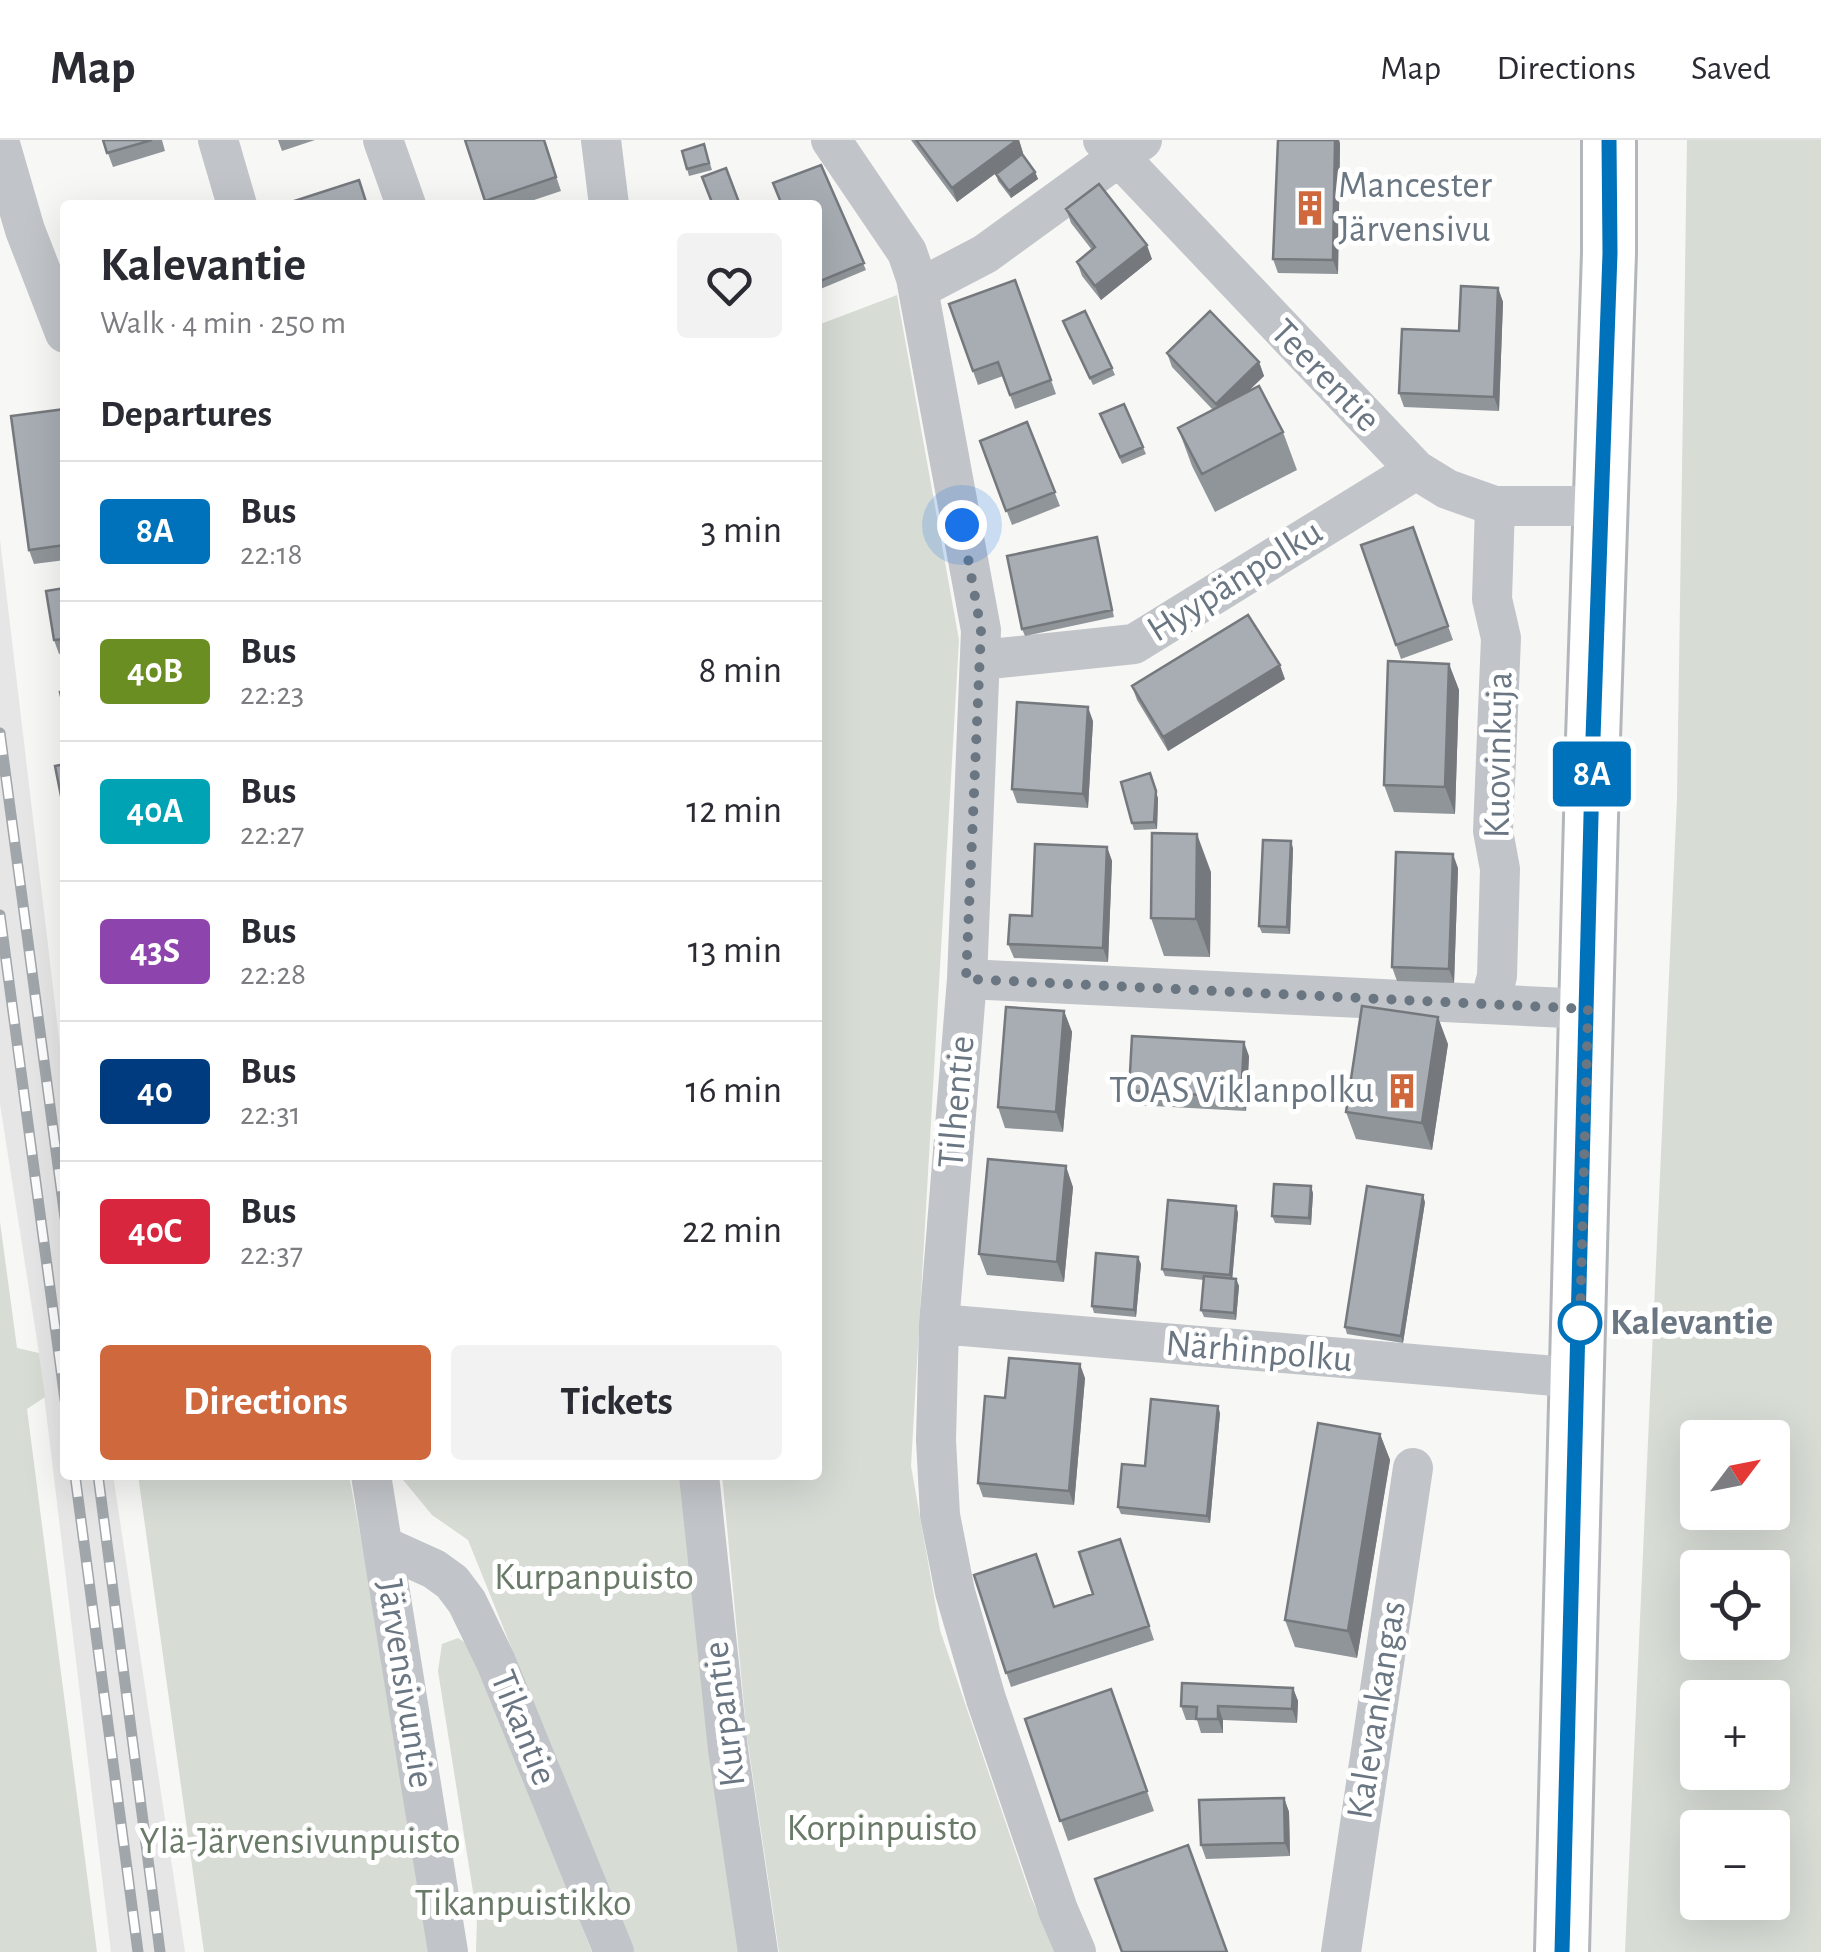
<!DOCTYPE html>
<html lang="en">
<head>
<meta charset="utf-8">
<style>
  :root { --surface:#fff; --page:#f2f2f3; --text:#2b2b33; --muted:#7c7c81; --line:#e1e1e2; --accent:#cf693d }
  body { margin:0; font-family:"Alegreya Sans",sans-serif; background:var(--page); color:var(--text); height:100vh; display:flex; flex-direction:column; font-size:38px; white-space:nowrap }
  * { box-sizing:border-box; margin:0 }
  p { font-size:32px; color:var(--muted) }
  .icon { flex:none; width:55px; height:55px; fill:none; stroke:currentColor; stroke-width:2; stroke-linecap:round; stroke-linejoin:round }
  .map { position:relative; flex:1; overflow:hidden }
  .details { position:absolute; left:60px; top:60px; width:762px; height:1280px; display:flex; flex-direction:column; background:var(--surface); border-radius:10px; box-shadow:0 10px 40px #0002 }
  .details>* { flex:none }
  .badge { padding:0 20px; border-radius:8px; font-size:35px; line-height:65px }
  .needle { width:65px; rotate:58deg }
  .tools { position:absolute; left:1680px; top:1280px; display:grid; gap:20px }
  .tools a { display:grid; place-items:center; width:110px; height:110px; border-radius:10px; background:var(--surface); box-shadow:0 10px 40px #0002; font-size:50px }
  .you { position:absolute; width:50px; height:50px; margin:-25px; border:8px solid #fff; border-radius:50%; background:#1a73e8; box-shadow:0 0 0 15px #1a73e833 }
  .map>.badge { position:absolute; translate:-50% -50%; box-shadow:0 0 0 5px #fff }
  h2 { padding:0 40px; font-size:38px; line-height:90px }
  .round { display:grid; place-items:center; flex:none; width:105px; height:105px; border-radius:10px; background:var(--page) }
  .headline { display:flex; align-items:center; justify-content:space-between; height:170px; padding:0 40px }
  h1 { font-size:48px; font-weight:700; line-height:75px }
  .button { display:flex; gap:20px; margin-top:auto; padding:20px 40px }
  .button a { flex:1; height:115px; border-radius:10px; background:var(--accent); color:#fff; font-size:40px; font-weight:700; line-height:115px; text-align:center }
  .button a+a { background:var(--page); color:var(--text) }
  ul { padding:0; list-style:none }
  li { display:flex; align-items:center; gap:30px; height:140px; padding:0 40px; border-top:2px solid var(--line) }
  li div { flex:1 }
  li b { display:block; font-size:38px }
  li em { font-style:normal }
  li .badge { min-width:110px; font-weight:700; text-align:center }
  header { display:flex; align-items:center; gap:60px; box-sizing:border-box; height:140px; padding:0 50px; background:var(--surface); border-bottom:2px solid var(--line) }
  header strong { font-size:48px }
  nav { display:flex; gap:55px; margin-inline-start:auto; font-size:35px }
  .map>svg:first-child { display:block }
</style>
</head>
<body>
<header>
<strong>Map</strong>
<nav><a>Map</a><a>Directions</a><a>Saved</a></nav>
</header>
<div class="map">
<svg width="1821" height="1812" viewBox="0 0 1821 1812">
  <rect width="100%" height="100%" fill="#f7f7f5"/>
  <!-- built -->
  <path fill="#e5e6e5" d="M0 400 65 949V1335H113L185 1812H111L39 1213 0 964Z"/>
  <!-- green -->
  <path fill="#d7dcd5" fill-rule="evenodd" d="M1687 0H1821V1812H1625L1677 659ZM1698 1298H1772V1372H1698ZM1698 1428H1772V1502H1698ZM1698 1558H1772V1632H1698ZM1698 1688H1772V1762H1698Z
    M897 155 959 500 911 1326 940 1490 1031 1757 1055 1812H779L747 1597 722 1335H818V185Z
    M0 1082 17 1208 39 1213 45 1257 27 1269 97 1812H0Z
    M138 1335H349L382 1510 428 1812H204Z
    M399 1335H687L747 1812H634L468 1400 432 1375Z
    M458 1498 475 1509 592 1812H476L477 1777 438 1531 442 1504Z"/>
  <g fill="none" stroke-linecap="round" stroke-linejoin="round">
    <defs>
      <path id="major" d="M1562 1812 1593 599 1609 113V0"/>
    </defs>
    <!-- major casing -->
    <use href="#major" stroke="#b3b6ba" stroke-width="58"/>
    <!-- minor -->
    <path stroke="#c1c4c8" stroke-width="40" d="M218 0 237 65
      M383 0 406 65
      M601 0 609 65
      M831 0 907 112 916 138 981 490 967 839 939 1184 936 1300 940 1375 955 1452 986 1559 1058 1770 1076 1812
      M1103 0 1416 330 1447 349 1495 366H1601
      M0 4 25 90 65 193
      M918 149 985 114 1142 0
      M981 520 1134 504 1416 330
      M967 839 1588 869
      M1490 863 1497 836 1500 729 1493 691 1501 498 1492 459 1495 366
      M939 1184 1579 1238
      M371 1335 448 1812
      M699 1335 728 1609 758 1812
      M383 1406 434 1429 452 1442 467 1462 496 1522 614 1812
      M1341 1812 1413 1328"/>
    <!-- major -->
    <use href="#major" stroke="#fff" stroke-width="52"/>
    <defs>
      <path id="rail" d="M0 593 65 1078
        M0 775 65 1260
        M75 1335 138 1812
        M98 1335 160 1812"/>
    </defs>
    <!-- rail casing -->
    <use href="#rail" stroke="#a1a6ab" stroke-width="11"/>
    <!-- rail -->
    <use href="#rail" stroke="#fff" stroke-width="8" stroke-dasharray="22" stroke-linecap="butt"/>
  </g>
  <!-- wall -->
  <path fill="#90959a" d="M103 0H162L165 11 113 27Z
    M278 0H315L282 11Z
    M465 0H544L561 51 519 65H486Z
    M911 0H1019L1023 13 957 62Z
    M1278 0H1339L1340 4 1338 134 1278 133 1273 119Z
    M704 4 712 30 689 36 682 11Z
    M821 25 866 130 818 150V65Z
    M1035 32 1038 39 1011 58 998 41 996 34Z
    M1066 69 1152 119 1101 160 1082 136 1077 122 1092 110 1071 83Z
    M1015 140 1056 254 1015 269 1003 236 978 245 949 164Z
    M1498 148 1503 162 1499 271 1404 267 1399 253 1459 191Z
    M1066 188 1112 228 1115 235 1093 245Z
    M1167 213 1259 222 1264 236 1247 252 1283 292 1297 330 1215 372 1192 326 1178 288 1213 270 1172 227Z
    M1124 264 1146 314 1122 324 1103 281Z
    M65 269V420L34 424 29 410Z
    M1027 282 1060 366 1012 385 980 301Z
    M1413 387 1453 500 1401 519 1361 405Z
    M1097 397 1114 477 1025 496 1022 489Z
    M65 448V513L59 514 54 500Z
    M1449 524 1459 550 1455 674 1394 672 1384 645Z
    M1285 539 1168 611 1137 560 1132 546Z
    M1093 581 1088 668 1017 663 1012 649Z
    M1158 658 1157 689 1134 690 1132 683Z
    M1107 707 1112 721 1108 822 1014 818 1008 804 1032 776Z
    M1293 708 1290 794 1262 793 1259 786Z
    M1458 728 1454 843 1397 841 1392 827Z
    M1211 732 1210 817 1164 816 1151 778Z
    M1064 871 1072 892 1063 992 1005 988 998 967Z
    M1448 904 1432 1010 1356 999 1346 972Z
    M1249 916 1246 971 1134 965 1129 951Z
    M1073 1047 1064 1142 987 1135 979 1114Z
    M1313 1053 1311 1085 1275 1083 1272 1076Z
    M1425 1062 1403 1203 1347 1194 1345 1187Z
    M1236 1066 1238 1073 1232 1139H1236L1239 1146 1236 1180 1204 1177 1201 1170 1204 1140 1165 1136 1162 1129Z
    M1141 1124 1136 1177 1094 1173 1092 1166Z
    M1085 1238 1074 1365 983 1357 978 1343 1005 1258Z
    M1220 1273 1210 1383 1121 1374 1118 1367Z
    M1380 1294 1390 1320 1357 1518 1295 1507 1285 1480Z
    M1120 1399 1154 1500 1011 1547 974 1435 1054 1467 1093 1454Z
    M1293 1548 1298 1561 1297 1583 1223 1580V1593H1201L1197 1580H1186L1181 1566Z
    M1111 1549 1154 1671 1068 1701 1025 1579Z
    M1284 1658 1289 1672 1290 1716 1206 1719 1201 1705Z"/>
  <!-- shaded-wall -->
  <path fill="#75797d" d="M1017 0H1019L1023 13 957 62 952 48Z
    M1335 0H1339L1340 4 1338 134 1333 120Z
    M1035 32 1038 39 1011 58 1009 51Z
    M1147 105 1152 119 1101 160 1095 146Z
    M1498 148 1503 162 1499 271 1494 257Z
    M1259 222 1264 236 1221 278 1216 264Z
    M1449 524 1459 550 1455 674 1445 647Z
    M1280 525 1285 539 1168 611 1163 597Z
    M1088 567 1093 581 1088 668 1083 654Z
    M1150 633 1158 658 1157 689 1154 682Z
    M1197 694 1211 732 1210 817 1196 779Z
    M1291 701 1293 708 1290 794 1287 787Z
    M1107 707 1112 721 1108 822 1103 808Z
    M1453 714 1458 728 1454 843 1449 829Z
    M1064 871 1072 892 1063 992 1056 972Z
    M1438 877 1448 904 1432 1010 1422 983Z
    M1244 902 1249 916 1246 971 1241 957Z
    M1066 1026 1073 1047 1064 1142 1057 1122Z
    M1311 1046 1313 1053 1311 1085 1309 1078Z
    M1423 1055 1425 1062 1403 1203 1401 1196Z
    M1236 1066 1238 1073 1232 1142 1230 1135Z
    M1138 1117 1141 1124 1136 1177 1134 1170Z
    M1236 1139 1239 1146 1236 1180 1234 1173Z
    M1080 1224 1085 1238 1074 1365 1069 1351Z
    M1218 1266 1220 1273 1210 1383 1207 1376Z
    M1380 1294 1390 1320 1357 1518 1348 1491Z
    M1293 1548 1298 1561 1297 1583 1292 1569Z
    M1218 1566 1223 1580V1593L1218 1579Z
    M1284 1658 1289 1672 1290 1716 1285 1703Z"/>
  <!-- building -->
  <path fill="#a7adb3" stroke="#75797d" stroke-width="2.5" d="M103 0H152L107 13Z
    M465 0H544L556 37 485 61Z
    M916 0H1017L952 48Z
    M1278 0H1335L1333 120 1273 119Z
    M704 4 709 23 687 29 682 11Z
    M1022 14 1035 32 1009 51 996 34Z
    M821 25 864 123 818 142V65H782L773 43Z
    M726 28 740 65H713L702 37Z
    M359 40 367 65H282Z
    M1099 44 1147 105 1095 146 1077 122 1095 107 1066 69Z
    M1015 140 1051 240 1010 255 998 222 973 231 949 164Z
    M1461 146 1498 148 1494 257 1399 253 1402 189 1459 191Z
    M1085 171 1112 228 1090 238 1063 181Z
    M1210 171 1259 222 1216 264 1167 213Z
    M1259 246 1283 292 1202 334 1178 288Z
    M1124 264 1143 307 1120 317 1100 274Z
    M65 269V405L29 410 11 276Z
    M1027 282 1055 352 1006 371 980 301Z
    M1413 387 1448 486 1396 505 1361 405Z
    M1097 397 1112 470 1022 489 1007 416Z
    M65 448V499L54 500 46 451Z
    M1248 475 1280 525 1163 597 1132 546Z
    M1388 521 1449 524 1445 647 1384 645Z
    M65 551V573L60 552Z
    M1017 562 1088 567 1083 654 1012 649Z
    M65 624V656H61L55 626Z
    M1150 633 1156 651 1154 682 1132 683 1121 642Z
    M1152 693 1197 694 1196 779 1151 778Z
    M1263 700 1291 701 1287 787 1259 786Z
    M1035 704 1107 707 1103 808 1008 804 1010 775 1032 776Z
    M1396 712 1453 714 1449 829 1392 827Z
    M1362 866 1438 877 1422 983 1346 972Z
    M1006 867 1064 871 1056 972 998 967Z
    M1132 896 1244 902 1241 957 1129 951Z
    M988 1019 1066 1026 1057 1122 979 1114Z
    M1274 1044 1311 1046 1309 1078 1272 1076Z
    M1367 1046 1423 1055 1401 1196 1345 1187Z
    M1168 1060 1236 1066 1230 1135 1162 1129Z
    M1096 1113 1138 1117 1134 1170 1092 1166Z
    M1204 1136 1236 1139 1234 1173 1201 1170Z
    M1009 1218 1080 1224 1069 1351 978 1343 985 1256 1005 1258Z
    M1151 1259 1218 1266 1207 1376 1118 1367 1122 1324 1145 1326Z
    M1318 1283 1380 1294 1348 1491 1285 1480Z
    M1120 1399 1149 1486 1006 1533 974 1435 1036 1414 1054 1467 1093 1454 1079 1412Z
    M1182 1543 1293 1548 1292 1569 1218 1566V1579H1196L1197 1567 1181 1566Z
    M1111 1549 1147 1651 1060 1681 1025 1579Z
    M1284 1658 1285 1703 1201 1705 1199 1660Z
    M1188 1705 1227 1812H1122L1095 1739Z"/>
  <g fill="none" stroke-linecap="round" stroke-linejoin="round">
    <defs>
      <path id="line" d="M1562 1812 1593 598 1610 113 1609 0"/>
    </defs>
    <!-- line casing -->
    <use href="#line" stroke="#fff" stroke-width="22"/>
    <!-- line -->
    <use href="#line" stroke="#0072bc" stroke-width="15"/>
    <!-- walk -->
    <path stroke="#6a7682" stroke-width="10" stroke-dasharray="0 18" d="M962 385 981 490 966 839 1588 869 1580 1183"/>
  </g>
  <!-- icons -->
  <defs>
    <symbol id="building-bare" viewBox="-9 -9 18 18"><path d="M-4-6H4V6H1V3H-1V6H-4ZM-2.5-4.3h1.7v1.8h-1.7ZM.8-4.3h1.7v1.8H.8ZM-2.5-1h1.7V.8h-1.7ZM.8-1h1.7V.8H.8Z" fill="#cf693d" stroke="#fff" stroke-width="2.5" paint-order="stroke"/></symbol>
  </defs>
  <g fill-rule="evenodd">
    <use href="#building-bare" x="1285" y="43" width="50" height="50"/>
    <use href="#building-bare" x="1377" y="926" width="50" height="50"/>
  </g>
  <!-- markers -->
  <circle fill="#fff" stroke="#0072bc" stroke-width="5" cx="1580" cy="1183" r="20"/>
  <g text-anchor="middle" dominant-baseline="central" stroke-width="10" stroke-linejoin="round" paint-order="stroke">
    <!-- poi labels -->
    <g font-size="38" fill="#6a7682" stroke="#fff" text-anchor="start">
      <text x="1338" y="46">Mancester<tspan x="1338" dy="44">Järvensivu</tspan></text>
      <text x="1374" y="951" text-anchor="end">TOAS Viklanpolku</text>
    </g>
    <!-- street labels -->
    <g font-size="38" fill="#6a7682" stroke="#fff">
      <text transform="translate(1325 236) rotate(46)">Teerentie</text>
      <text transform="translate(1235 441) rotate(-32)">Hyypänpolku</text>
      <text transform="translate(1499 615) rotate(-89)">Kuovinkuja</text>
      <text transform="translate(957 962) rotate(-85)">Tilhentie</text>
      <text transform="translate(1259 1212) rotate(5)">Närhinpolku</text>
      <text transform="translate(405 1544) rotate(81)">Järvensivuntie</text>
      <text transform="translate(1377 1570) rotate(-81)">Kalevankangas</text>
      <text transform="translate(725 1574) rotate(-97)">Kurpantie</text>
      <text transform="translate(523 1588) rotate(68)">Tikantie</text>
    </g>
    <!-- stop labels -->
    <g font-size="38" font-weight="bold" fill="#6a7682" stroke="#fff" text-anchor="start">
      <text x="1610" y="1183">Kalevantie</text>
    </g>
    <!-- park labels -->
    <g font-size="38" fill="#6a7a68" stroke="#fff">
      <text x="594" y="1438">Kurpanpuisto</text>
      <text x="882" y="1689">Korpinpuisto</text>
      <text x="300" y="1702">Ylä-Järvensivunpuisto</text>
      <text x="523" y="1764">Tikanpuistikko</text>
    </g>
  </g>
</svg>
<div class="tools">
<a><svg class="needle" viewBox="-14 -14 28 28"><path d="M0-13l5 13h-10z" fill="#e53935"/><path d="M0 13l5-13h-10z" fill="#7c7c81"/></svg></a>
<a><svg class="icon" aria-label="locate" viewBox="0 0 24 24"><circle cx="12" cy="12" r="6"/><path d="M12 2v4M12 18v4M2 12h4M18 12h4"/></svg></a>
<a>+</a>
<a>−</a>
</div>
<div class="you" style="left:962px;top:385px"></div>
<b class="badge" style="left:1592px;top:634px;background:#0072bc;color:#fff">8A</b>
<section class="details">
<div class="headline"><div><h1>Kalevantie</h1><p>Walk · 4 min · 250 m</p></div><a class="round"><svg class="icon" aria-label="heart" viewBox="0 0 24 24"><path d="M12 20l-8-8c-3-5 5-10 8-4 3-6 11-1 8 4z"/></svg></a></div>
<h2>Departures</h2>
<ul>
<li><span class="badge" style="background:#0072bc;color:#fff">8A</span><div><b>Bus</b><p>22:18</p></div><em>3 min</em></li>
<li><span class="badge" style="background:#6b8e23;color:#fff">40B</span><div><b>Bus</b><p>22:23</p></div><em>8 min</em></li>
<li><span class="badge" style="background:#00a3b4;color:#fff">40A</span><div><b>Bus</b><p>22:27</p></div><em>12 min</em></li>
<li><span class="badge" style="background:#8e44ad;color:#fff">43S</span><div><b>Bus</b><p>22:28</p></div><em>13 min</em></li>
<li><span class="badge" style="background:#003b80;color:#fff">40</span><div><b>Bus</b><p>22:31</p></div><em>16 min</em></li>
<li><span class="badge" style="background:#d7263d;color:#fff">40C</span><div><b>Bus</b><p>22:37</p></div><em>22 min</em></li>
</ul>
<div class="button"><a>Directions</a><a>Tickets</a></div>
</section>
</div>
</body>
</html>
